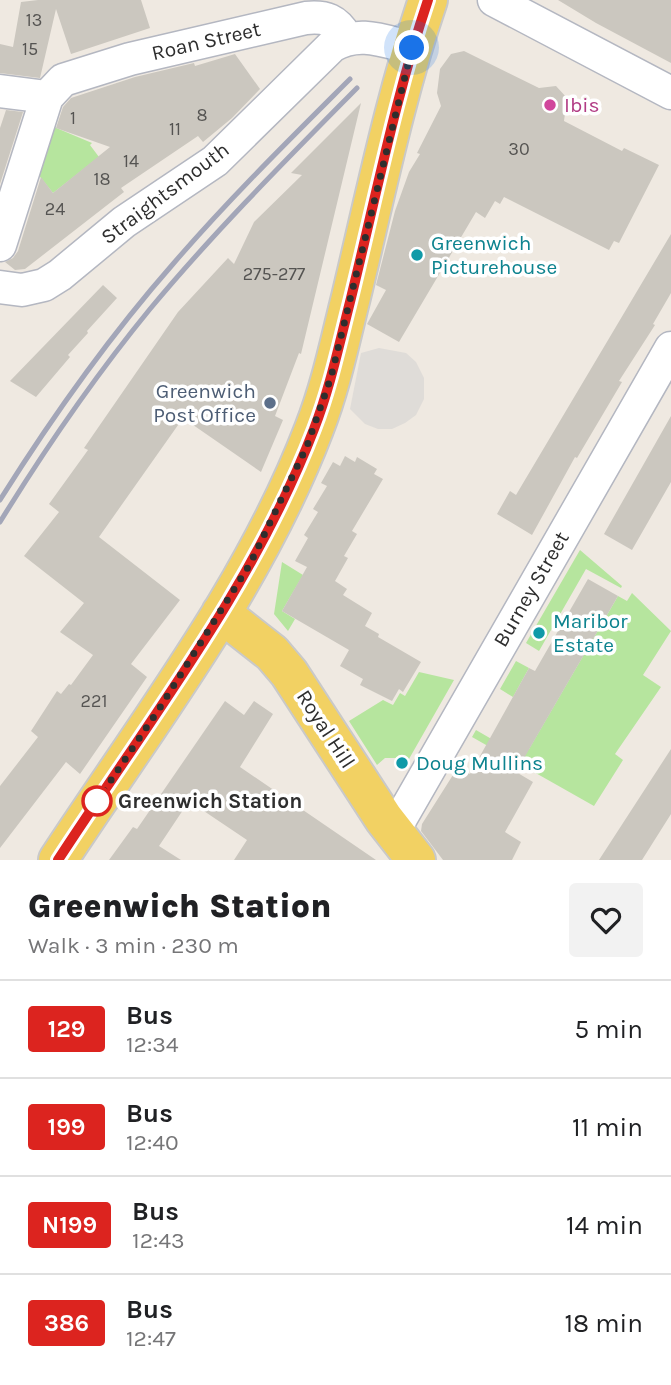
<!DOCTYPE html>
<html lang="en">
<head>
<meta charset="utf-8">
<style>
  :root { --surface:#fff; --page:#f2f2f2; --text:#202124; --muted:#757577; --line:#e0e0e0 }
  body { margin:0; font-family:Karla,sans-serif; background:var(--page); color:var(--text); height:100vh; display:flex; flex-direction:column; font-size:26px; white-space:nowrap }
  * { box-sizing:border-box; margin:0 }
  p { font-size:23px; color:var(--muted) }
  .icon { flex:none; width:38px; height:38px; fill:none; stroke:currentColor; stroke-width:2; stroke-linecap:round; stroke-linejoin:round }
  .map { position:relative; height:860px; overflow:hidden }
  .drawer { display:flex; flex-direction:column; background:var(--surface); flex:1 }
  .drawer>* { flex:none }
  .badge { padding:0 14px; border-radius:5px; font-size:24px; line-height:46px }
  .you { position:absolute; width:35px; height:35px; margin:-18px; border:5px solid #fff; border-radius:50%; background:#1a73e8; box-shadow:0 0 0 10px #1a73e833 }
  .map>.badge { position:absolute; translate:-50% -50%; box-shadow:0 0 0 4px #fff }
  .round { display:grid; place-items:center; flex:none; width:74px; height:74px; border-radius:7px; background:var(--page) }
  .head { display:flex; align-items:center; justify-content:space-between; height:119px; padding:0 28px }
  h1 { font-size:33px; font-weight:800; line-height:52px }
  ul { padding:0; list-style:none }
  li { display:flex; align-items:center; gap:21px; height:98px; padding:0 28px; border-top:2px solid var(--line) }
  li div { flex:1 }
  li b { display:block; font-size:26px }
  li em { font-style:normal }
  li .badge { min-width:77px; font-weight:700; text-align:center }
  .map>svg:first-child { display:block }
</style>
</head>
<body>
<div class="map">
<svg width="671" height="860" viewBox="0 0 671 860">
  <rect width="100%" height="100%" fill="#efe9e1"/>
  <!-- green -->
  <path fill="#b6e59e" d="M54 127 92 143 90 145 99 157 53 193 37 173Z
    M580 550 622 586 621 588 586 569 539 651 526 643Z
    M282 562 303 575 282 611 295 619 288 631 274 614Z
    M632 593 671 631 643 675 661 687 615 754 623 760 594 806 472 737 476 730 519 755 529 749 618 596 627 601Z
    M516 661 529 668 513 697 500 689Z
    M419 672 454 680 405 766 396 758H385L377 765 349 721 383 700 393 705 400 693 405 696Z"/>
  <!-- plaza -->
  <path fill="#dfdcd8" d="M379 348 406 353 416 362 424 378V399L416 415 405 423 392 429H378L365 424 350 409 361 353Z"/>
  <!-- building -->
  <path fill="#cbc7bf" d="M38 0H141L150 28 71 54 56 9 40 78 0 73V44L13 47 21 2Z
    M558 0H671V63L596 23Z
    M464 51 539 88 556 86 567 98 564 121 622 151 624 148 659 165 619 243 614 241 609 250 504 197 500 204 495 201 485 218 476 212 399 342 367 324 386 290 376 285 395 211 409 172 420 154 417 153 441 106 437 93 440 69 451 54Z
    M235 54 260 89 232 118 203 142 198 136 121 188 124 192 25 269 15 270 5 262 13 258 18 251 41 177 53 193 110 147 56 128 63 107 71 98 135 77 194 63 195 66Z
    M361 103 301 354 299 353 275 416 283 420 261 472 183 418 99 537 180 600 131 664 147 677 80 774 66 762 0 848V786L38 737 31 731 57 691 61 694 69 684 71 685 93 655 60 632 84 603 24 556 59 512 49 504 88 450 84 448 178 312 228 258 234 264 254 222 302 175 291 173Z
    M6 110 23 112 0 184V128Z
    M671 234V293L653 324 655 325 619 381 622 382 577 458 575 457 532 535 497 514 510 491 516 495Z
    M103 285 117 298 87 331 88 333 68 355 70 357 36 397 10 381Z
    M671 416V482L632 550 604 534Z
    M345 456 355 462 357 457 377 469 374 474 383 479 352 531 357 534 344 556 348 558 335 581 347 589 343 595 372 613 365 626 379 634 378 637 421 662 403 692 399 689 392 701 360 685 363 679 340 666 349 650 282 611 307 567 295 561 308 538 304 535 318 512 313 509 327 486 321 483 333 462 340 466Z
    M588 579 618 596 516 772 533 782 505 832 521 842 512 860H443L421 831 422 824 458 767 470 774 529 668 535 671Z
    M225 701 244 715 254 701 273 714 240 767 376 860H234L247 840 189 801 159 846 181 860H109L133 827 137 829Z
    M671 749V814L642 860H599Z"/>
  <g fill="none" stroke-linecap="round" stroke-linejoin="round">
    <defs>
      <path id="minor" d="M494 0 671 93
        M0 91 47 97
        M0 245 47 97 63 80 130 59 306 18C326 16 336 20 346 37
        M0 287 22 290 44 285 60 275 124 222 215 161 332 46C359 30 383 41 412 48
        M393 832 671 348"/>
      <path id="major" d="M221 613 272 653 289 673 384 819 416 860
        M58 860C149 721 254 586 314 429 331 386 340 341 351 297 375 197 395 97 428 0"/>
    </defs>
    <!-- minor casing -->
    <use href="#minor" stroke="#b4b7c1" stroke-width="35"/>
    <!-- major casing -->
    <use href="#major" stroke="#c9c9c9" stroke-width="42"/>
    <!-- minor -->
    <use href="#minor" stroke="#fff" stroke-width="32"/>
    <!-- major -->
    <use href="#major" stroke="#f2d163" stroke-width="38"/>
    <!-- rail -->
    <path stroke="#a3a6b8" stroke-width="5" d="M0 500C52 417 109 337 173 264 229 199 290 139 350 79
      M0 522C45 449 95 376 150 309 215 231 286 160 357 88"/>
  </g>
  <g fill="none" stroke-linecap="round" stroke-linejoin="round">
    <defs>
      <path id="line" d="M58 860C149 720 254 586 314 429 330 388 339 345 350 302 375 201 395 98 428 0"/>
    </defs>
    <!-- line casing -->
    <use href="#line" stroke="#fff" stroke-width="16"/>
    <!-- line -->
    <use href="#line" stroke="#dc241f" stroke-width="10"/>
    <!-- walk -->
    <path stroke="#2e2e2e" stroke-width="7" stroke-dasharray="0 12.6" d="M97 801 159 709 250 564 307 446 331 377 412 48"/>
  </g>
  <!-- markers -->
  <circle fill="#d1479c" stroke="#fff" stroke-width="2.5" cx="550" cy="105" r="7"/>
  <g fill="#0f9aa8" stroke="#fff" stroke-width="2.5">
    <circle cx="417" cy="255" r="7"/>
    <circle cx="539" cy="633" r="7"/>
    <circle cx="402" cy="763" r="7"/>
  </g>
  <circle fill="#5c6f8a" stroke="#fff" stroke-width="2.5" cx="270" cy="403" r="7"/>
  <circle fill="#fff" stroke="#dc241f" stroke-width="3.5" cx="97" cy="801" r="14"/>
  <g text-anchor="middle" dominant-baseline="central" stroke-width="7" stroke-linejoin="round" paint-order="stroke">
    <!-- number labels -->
    <g font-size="18" fill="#555452">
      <text x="34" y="20">13</text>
      <text x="30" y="49">15</text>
      <text x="202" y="115">8</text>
      <text x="73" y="118">1</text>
      <text x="175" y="129">11</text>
      <text x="519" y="149">30</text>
      <text x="131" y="161">14</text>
      <text x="102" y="179">18</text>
      <text x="55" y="209">24</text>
      <text x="274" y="274">275-277</text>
      <text x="94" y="701">221</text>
    </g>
    <!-- street labels -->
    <g font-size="21" fill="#2e2e2e" stroke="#fff">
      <text transform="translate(206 41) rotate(-13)">Roan Street</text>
      <text transform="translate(165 193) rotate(-37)">Straightsmouth</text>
      <text transform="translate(531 589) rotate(-60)">Burney Street</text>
      <text transform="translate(326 729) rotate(57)">Royal Hill</text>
    </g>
    <!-- hotel labels -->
    <g font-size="21" fill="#b23c85" stroke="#fff" text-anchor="start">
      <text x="564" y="105">Ibis</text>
    </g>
    <!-- culture labels -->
    <g font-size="21" fill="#0d838f" stroke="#fff" text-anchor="start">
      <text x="431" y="243">Greenwich<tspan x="431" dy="24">Picturehouse</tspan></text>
      <text x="553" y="621">Maribor<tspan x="553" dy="24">Estate</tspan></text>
      <text x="416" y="763">Doug Mullins</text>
    </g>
    <!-- service labels -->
    <g font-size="21" fill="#4e5e75" stroke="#fff" text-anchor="end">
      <text x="256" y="391">Greenwich<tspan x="256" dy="24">Post Office</tspan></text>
    </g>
    <!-- stop labels -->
    <g font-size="21" font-weight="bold" fill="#2e2e2e" stroke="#fff" text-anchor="start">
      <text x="118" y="801">Greenwich Station</text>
    </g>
  </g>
</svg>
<div class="you" style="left:412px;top:48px"></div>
</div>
<section class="drawer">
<div class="head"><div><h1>Greenwich Station</h1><p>Walk · 3 min · 230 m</p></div><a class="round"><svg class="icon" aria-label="heart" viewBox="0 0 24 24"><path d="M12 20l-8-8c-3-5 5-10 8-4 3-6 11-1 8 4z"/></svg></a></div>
<ul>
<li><span class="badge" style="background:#dc241f;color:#fff">129</span><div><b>Bus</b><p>12:34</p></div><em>5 min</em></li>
<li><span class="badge" style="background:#dc241f;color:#fff">199</span><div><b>Bus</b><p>12:40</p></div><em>11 min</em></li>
<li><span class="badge" style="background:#dc241f;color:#fff">N199</span><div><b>Bus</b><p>12:43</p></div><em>14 min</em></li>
<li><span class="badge" style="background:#dc241f;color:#fff">386</span><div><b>Bus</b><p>12:47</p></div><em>18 min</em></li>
</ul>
</section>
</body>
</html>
